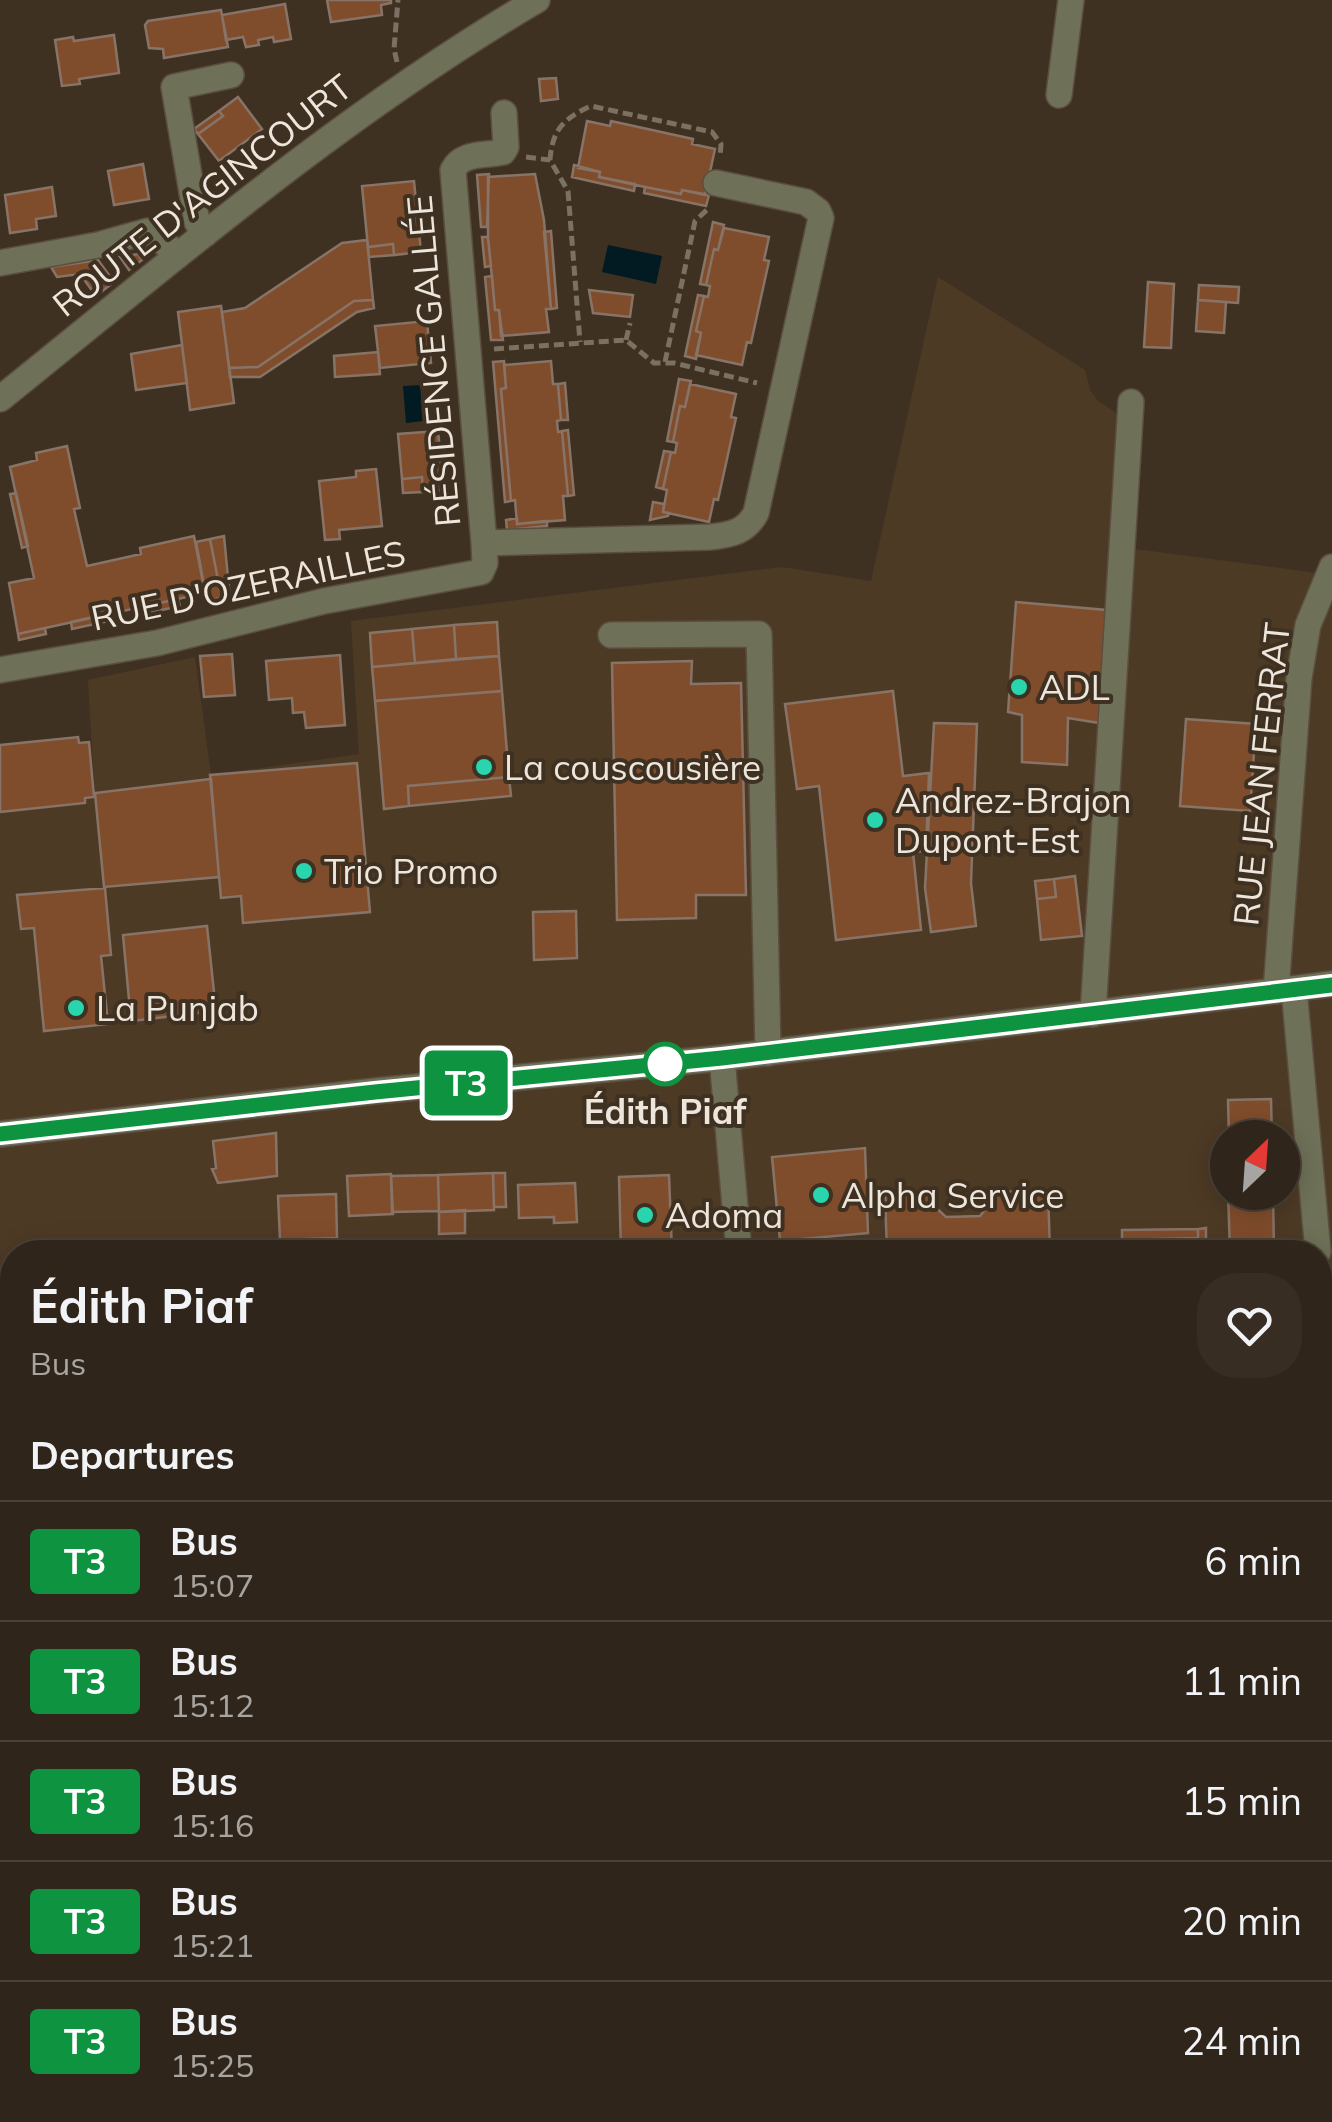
<!DOCTYPE html>
<html lang="en">
<head>
<meta charset="utf-8">
<style>
  :root { --surface:#2f251a; --page:#372d23; --text:#f1f3f6; --muted:#a7a5a2; --line:#4a4239 }
  body { margin:0; font-family:Mulish,sans-serif; background:var(--page); color:var(--text); height:100vh; display:flex; flex-direction:column; font-size:38px; white-space:nowrap }
  * { box-sizing:border-box; margin:0 }
  p { font-size:32px; color:var(--muted) }
  .icon { flex:none; width:55px; height:55px; fill:none; stroke:currentColor; stroke-width:2; stroke-linecap:round; stroke-linejoin:round }
  .map { position:relative; flex:1; overflow:hidden }
  .drawer { position:absolute; left:0px; top:1240px; width:1332px; height:882px; display:flex; flex-direction:column; background:var(--surface); border-radius:40px 40px 0 0; box-shadow:0 5px 25px #0003,0 0 0 2px var(--line) }
  .drawer>* { flex:none }
  .badge { padding:0 20px; border-radius:8px; font-size:35px; line-height:65px }
  .needle { width:65px; rotate:25deg }
  .controls { position:absolute; left:1210px; top:1120px; display:grid; gap:20px }
  .controls a { display:grid; place-items:center; width:90px; height:90px; border-radius:50%; background:var(--surface); box-shadow:0 5px 25px #0003,0 0 0 2px var(--line); font-size:50px }
  .map>.badge { position:absolute; translate:-50% -50%; box-shadow:0 0 0 5px #fff }
  h2 { padding:0 30px; font-size:38px; line-height:90px }
  .round { display:grid; place-items:center; flex:none; width:105px; height:105px; border-radius:40px; background:var(--page) }
  .summary { display:flex; align-items:center; justify-content:space-between; height:170px; padding:0 30px }
  h1 { font-size:48px; font-weight:700; line-height:75px }
  ul { padding:0; list-style:none }
  li { display:flex; align-items:center; gap:30px; height:120px; padding:0 30px; border-top:2px solid var(--line) }
  li div { flex:1 }
  li b { display:block; font-size:38px }
  li em { font-style:normal }
  li .badge { min-width:110px; font-weight:700; text-align:center }
  .map>svg:first-child { display:block }
</style>
</head>
<body>
<div class="map">
<svg width="1332" height="2122" viewBox="0 0 1332 2122">
  <rect width="100%" height="100%" fill="#3f3122"/>
  <!-- built -->
  <path fill="#4d3a25" fill-rule="evenodd" d="M938 277 1085 370 1090 390 1097 400 1119 415 1112 546 1332 575V1826L1320 1831V1252H12V1502L0 1503V812L84 803 85 798 95 797 88 680 195 657 211 775 359 754 351 621 782 567 871 581ZM1228 1138H1282V1192H1228Z"/>
  <!-- water -->
  <path fill="#021a21" d="M608 245 662 256 656 284 602 272Z
    M420 385 423 421 406 423 403 386Z"/>
  <g fill="none" stroke-linecap="round" stroke-linejoin="round">
    <!-- stream -->
    <path stroke="#021a21" stroke-width="9" d="M0 1878 12 1877
      M1320 1917 1332 1920"/>
  </g>
  <!-- building -->
  <path fill="#804d2c" stroke="#887367" stroke-width="2.5" d="M327 0H391V3L381 5 382 15 331 22Z
    M285 4 291 39 274 42 273 37 258 40 259 45 246 47 243 37 226 40 222 15Z
    M221 10 228 47 164 58 163 49 149 48 145 25 148 21Z
    M114 35 119 73 79 79 80 84 62 86 55 40 73 37 74 41Z
    M556 78 558 99 541 101 539 79Z
    M238 97 262 129 219 161 198 134 223 116 219 111Z
    M219 111 223 116 198 134 194 129Z
    M587 121 610 126 611 121 693 139 692 144 715 149 705 195 682 190 681 194 645 187 599 177 600 172 578 168Z
    M143 164 149 199 114 205 108 171Z
    M574 165 600 172 599 177 635 184 634 191 572 177Z
    M489 174 487 227H481L477 175Z
    M535 174 544 220 551 309H546L549 332 501 336 499 310H495L488 237V177Z
    M414 181 421 252 394 255 393 244 368 247 362 186Z
    M52 187 56 216 36 219 37 229 10 233 5 195Z
    M645 187 681 194 682 190 709 195 706 206 644 193Z
    M713 222 724 225 718 250 714 249 706 285 700 284Z
    M724 228 769 237 764 260 769 261 751 343 747 342 742 365 696 355 701 333 696 331 704 296 708 297 710 286 706 285 714 249 718 250Z
    M551 231 557 308 551 309 544 232Z
    M482 237H488L491 266 485 267Z
    M367 240 373 300 354 301 258 367 229 368 222 312 245 308 342 243Z
    M393 244 394 255 369 257 368 247Z
    M138 254 142 260 129 270 120 257Z
    M98 260 114 282 96 296 80 274 57 277 51 267Z
    M492 276 495 310H499L503 340H491L485 277Z
    M1148 282 1174 284 1171 348 1144 347Z
    M1199 285 1239 287 1238 303 1198 300Z
    M589 290 633 295 630 317 593 313Z
    M698 295 704 296 696 331 701 333 696 359 685 356Z
    M373 300 374 308 357 312 260 377H230L229 368 258 367 354 301Z
    M1198 300 1226 302 1224 333 1196 331Z
    M221 306 234 403 190 410 178 312Z
    M427 321 431 363 380 368 375 326Z
    M182 345 187 383 136 390 131 354Z
    M378 352 380 374 335 377 334 356Z
    M504 361 506 388 501 389 511 501 505 502 493 362Z
    M551 361 553 384H558L561 420 557 421 558 432 562 431 568 496H563L565 520 517 524 515 500 511 501 501 389 506 388 504 365Z
    M679 379 691 381 685 407 680 406 673 442 667 441Z
    M565 383 568 420H561L558 384Z
    M690 384 736 394 731 417 736 418 718 500 714 499 709 522 663 512 667 490 663 489 671 452 675 453 677 443 673 442 680 406 685 407Z
    M568 430 574 495 568 496 562 431Z
    M438 431 444 490 423 492 422 477 402 479 398 434Z
    M67 446 80 508 74 509 87 566 141 554 140 548 194 536 205 593 18 634 9 583 34 578 10 467 37 460 36 453Z
    M664 451 671 452 663 489 656 487Z
    M376 469 382 526 339 530 340 539 325 540 319 481 356 477V471Z
    M422 477 423 492 403 493 402 479Z
    M16 493 28 546 22 548 10 494Z
    M653 502 664 504 663 512 669 513 668 516 650 520Z
    M517 518V524L547 521V526L507 530 506 520Z
    M224 536 229 588 220 590 210 539Z
    M210 539 220 590 229 588 230 596 207 601 196 542Z
    M178 599 180 606 139 615 138 608Z
    M1016 602 1106 610 1099 723 1068 718 1067 765 1022 762V715L1008 712Z
    M111 613 113 620 72 629 71 622Z
    M497 622 499 656 456 659 454 625Z
    M454 625 456 659 415 663 412 629Z
    M45 628 46 634 19 640 18 634Z
    M412 629 415 663 372 667 370 633Z
    M232 654 235 695 204 697 200 656Z
    M340 655 345 725 306 728 304 712 293 713 292 698 269 700 266 661Z
    M499 656 502 691 375 701 372 667Z
    M692 661 691 684 741 683 746 895H696V918L617 920 612 663Z
    M502 691 509 777 408 786 409 806 384 809 375 701Z
    M893 691 903 776 929 773 926 851 913 852 921 930 836 940 819 786 797 789 785 704Z
    M1186 719 1256 724 1250 811 1180 806Z
    M934 723 977 724 971 883 976 926 931 932 925 888Z
    M78 737 79 743 89 742 94 797 85 798V803L0 812V745Z
    M357 763 370 912 243 923 241 896 221 898 210 775Z
    M509 777 511 796 409 806 408 786Z
    M211 779 219 877 104 887 95 793Z
    M1075 876 1082 936 1041 940 1037 899 1056 897 1054 879Z
    M1054 879 1056 897 1037 899 1035 881Z
    M105 888 111 955 101 956 108 1024 44 1031 34 928 21 929 17 895Z
    M576 911 577 958 534 960 533 912Z
    M207 926 216 1011 131 1021 123 935Z
    M1271 1099 1272 1138H1229L1228 1100Z
    M276 1133 277 1176 218 1183 212 1169 216 1168 213 1141Z
    M865 1148 868 1233 780 1241 772 1157Z
    M493 1173 494 1210 439 1212 438 1175Z
    M493 1173H505L506 1207H494Z
    M391 1174 393 1214 349 1216 347 1176Z
    M438 1175 439 1211 392 1212 391 1176Z
    M669 1175 672 1252H621L619 1177Z
    M575 1183 577 1222 554 1223V1217L519 1218 518 1185Z
    M1048 1191 1050 1252H887L885 1196 931 1194 932 1204 946 1217 980 1216 991 1202V1192Z
    M1228 1192H1273L1274 1252H1230Z
    M336 1194 337 1238 280 1240 278 1196Z
    M465 1210V1233L439 1234V1212Z
    M1206 1228V1252H1123L1122 1240 1198 1238V1229Z
    M1198 1229V1238L1122 1240V1230Z
    M0 1268H12V1308L0 1309Z
    M12 1308V1329L0 1330V1309Z
    M12 1329V1388H1L0 1330Z
    M1332 1704V1728L1327 1734 1326 1720H1320V1706Z
    M1320 1720H1326L1332 1784V1816L1320 1821Z"/>
  <g fill="none" stroke-linecap="round" stroke-linejoin="round">
    <defs>
      <path id="minor" d="M1059 95 1071 0
        M205 234 197 222 174 87 231 75
        M0 263 98 245 148 231 168 246 176 257
        M0 399C174 259 344 113 537 0
        M484 543 710 537C730 535 746 532 756 513L821 218 818 211 806 202 716 183
        M611 635 759 634 768 1053
        M0 670 157 643 324 601 481 572 485 563 484 543 453 170C462 152 484 156 503 152L506 147 504 113
        M1294 989 1318 1252
        M1276 991 1299 678 1308 625 1332 567
        M1093 1014 1131 402
        M722 1058 739 1252
        M0 1134 375 1091 722 1058 1332 984
        M1320 1278 1332 1387
        M1320 1591 1332 1581"/>
      <path id="major" d="M0 1959 12 1958
        M1320 2027 1332 2028"/>
    </defs>
    <!-- minor casing -->
    <use href="#minor" stroke="#5b4e40" stroke-width="28"/>
    <!-- major casing -->
    <use href="#major" stroke="#5b4e40" stroke-width="28"/>
    <!-- path -->
    <path stroke="#7c7062" stroke-width="5" stroke-dasharray="10 5" stroke-linecap="butt" d="M397 62 394 49 398 0
      M526 157 550 160 568 191 580 342
      M550 160C552 130 564 118 591 106L712 132 721 144 720 157
      M626 340 630 323
      M494 349 626 340 654 363H674L757 383
      M665 362 695 221 710 207
      M0 1919 12 1918
      M1320 1986 1332 1987"/>
    <!-- minor -->
    <use href="#minor" stroke="#6e7057" stroke-width="25"/>
    <!-- major -->
    <use href="#major" stroke="#a7aa77" stroke-width="25"/>
  </g>
  <g fill="none" stroke-linecap="round" stroke-linejoin="round">
    <defs>
      <path id="line" d="M0 1134 375 1092 722 1058 1332 985"/>
    </defs>
    <!-- line casing -->
    <use href="#line" stroke="#fff" stroke-width="22"/>
    <!-- line -->
    <use href="#line" stroke="#0e9340" stroke-width="15"/>
  </g>
  <!-- markers -->
  <g fill="#28d5ad" stroke="#3f3122" stroke-width="4">
    <circle cx="1019" cy="687" r="10"/>
    <circle cx="484" cy="767" r="10"/>
    <circle cx="875" cy="820" r="10"/>
    <circle cx="304" cy="871" r="10"/>
    <circle cx="76" cy="1008" r="10"/>
    <circle cx="821" cy="1195" r="10"/>
    <circle cx="645" cy="1215" r="10"/>
  </g>
  <circle fill="#fff" stroke="#0e9340" stroke-width="5" cx="665" cy="1064" r="20"/>
  <g text-anchor="middle" dominant-baseline="central" stroke-width="8" stroke-linejoin="round" paint-order="stroke">
    <!-- street labels -->
    <g font-size="35" fill="#eee5db" stroke="#3f3122">
      <text transform="translate(202 195) rotate(-38)">ROUTE D'AGINCOURT</text>
      <text transform="translate(433 361) rotate(-95)">RÉSIDENCE GALLÉE</text>
      <text transform="translate(248 585) rotate(-12)">RUE D'OZERAILLES</text>
      <text transform="translate(1261 774) rotate(-84)">RUE JEAN FERRAT</text>
    </g>
    <!-- poi labels -->
    <g font-size="35" fill="#eee5db" stroke="#3f3122" text-anchor="start">
      <text x="1039" y="687">ADL</text>
      <text x="504" y="767">La couscousière</text>
      <text x="895" y="800">Andrez-Brajon<tspan x="895" dy="40">Dupont-Est</tspan></text>
      <text x="324" y="871">Trio Promo</text>
      <text x="96" y="1008">La Punjab</text>
      <text x="841" y="1195">Alpha Service</text>
      <text x="665" y="1215">Adoma</text>
    </g>
    <!-- stop labels -->
    <g font-size="35" font-weight="bold" fill="#eee5db" stroke="#3f3122">
      <text x="665" y="1111">Édith Piaf</text>
    </g>
  </g>
</svg>
<div class="controls">
<a><svg class="needle" viewBox="-14 -14 28 28"><path d="M0-13l5 13h-10z" fill="#e53935"/><path d="M0 13l5-13h-10z" fill="#a7a5a2"/></svg></a>
</div>
<b class="badge" style="left:466px;top:1083px;background:#0e9340;color:#fff">T3</b>
<section class="drawer">
<div class="summary"><div><h1>Édith Piaf</h1><p>Bus</p></div><a class="round"><svg class="icon" aria-label="heart" viewBox="0 0 24 24"><path d="M12 20l-8-8c-3-5 5-10 8-4 3-6 11-1 8 4z"/></svg></a></div>
<h2>Departures</h2>
<ul>
<li><span class="badge" style="background:#0e9340;color:#fff">T3</span><div><b>Bus</b><p>15:07</p></div><em>6 min</em></li>
<li><span class="badge" style="background:#0e9340;color:#fff">T3</span><div><b>Bus</b><p>15:12</p></div><em>11 min</em></li>
<li><span class="badge" style="background:#0e9340;color:#fff">T3</span><div><b>Bus</b><p>15:16</p></div><em>15 min</em></li>
<li><span class="badge" style="background:#0e9340;color:#fff">T3</span><div><b>Bus</b><p>15:21</p></div><em>20 min</em></li>
<li><span class="badge" style="background:#0e9340;color:#fff">T3</span><div><b>Bus</b><p>15:25</p></div><em>24 min</em></li>
</ul>
</section>
</div>
</body>
</html>
